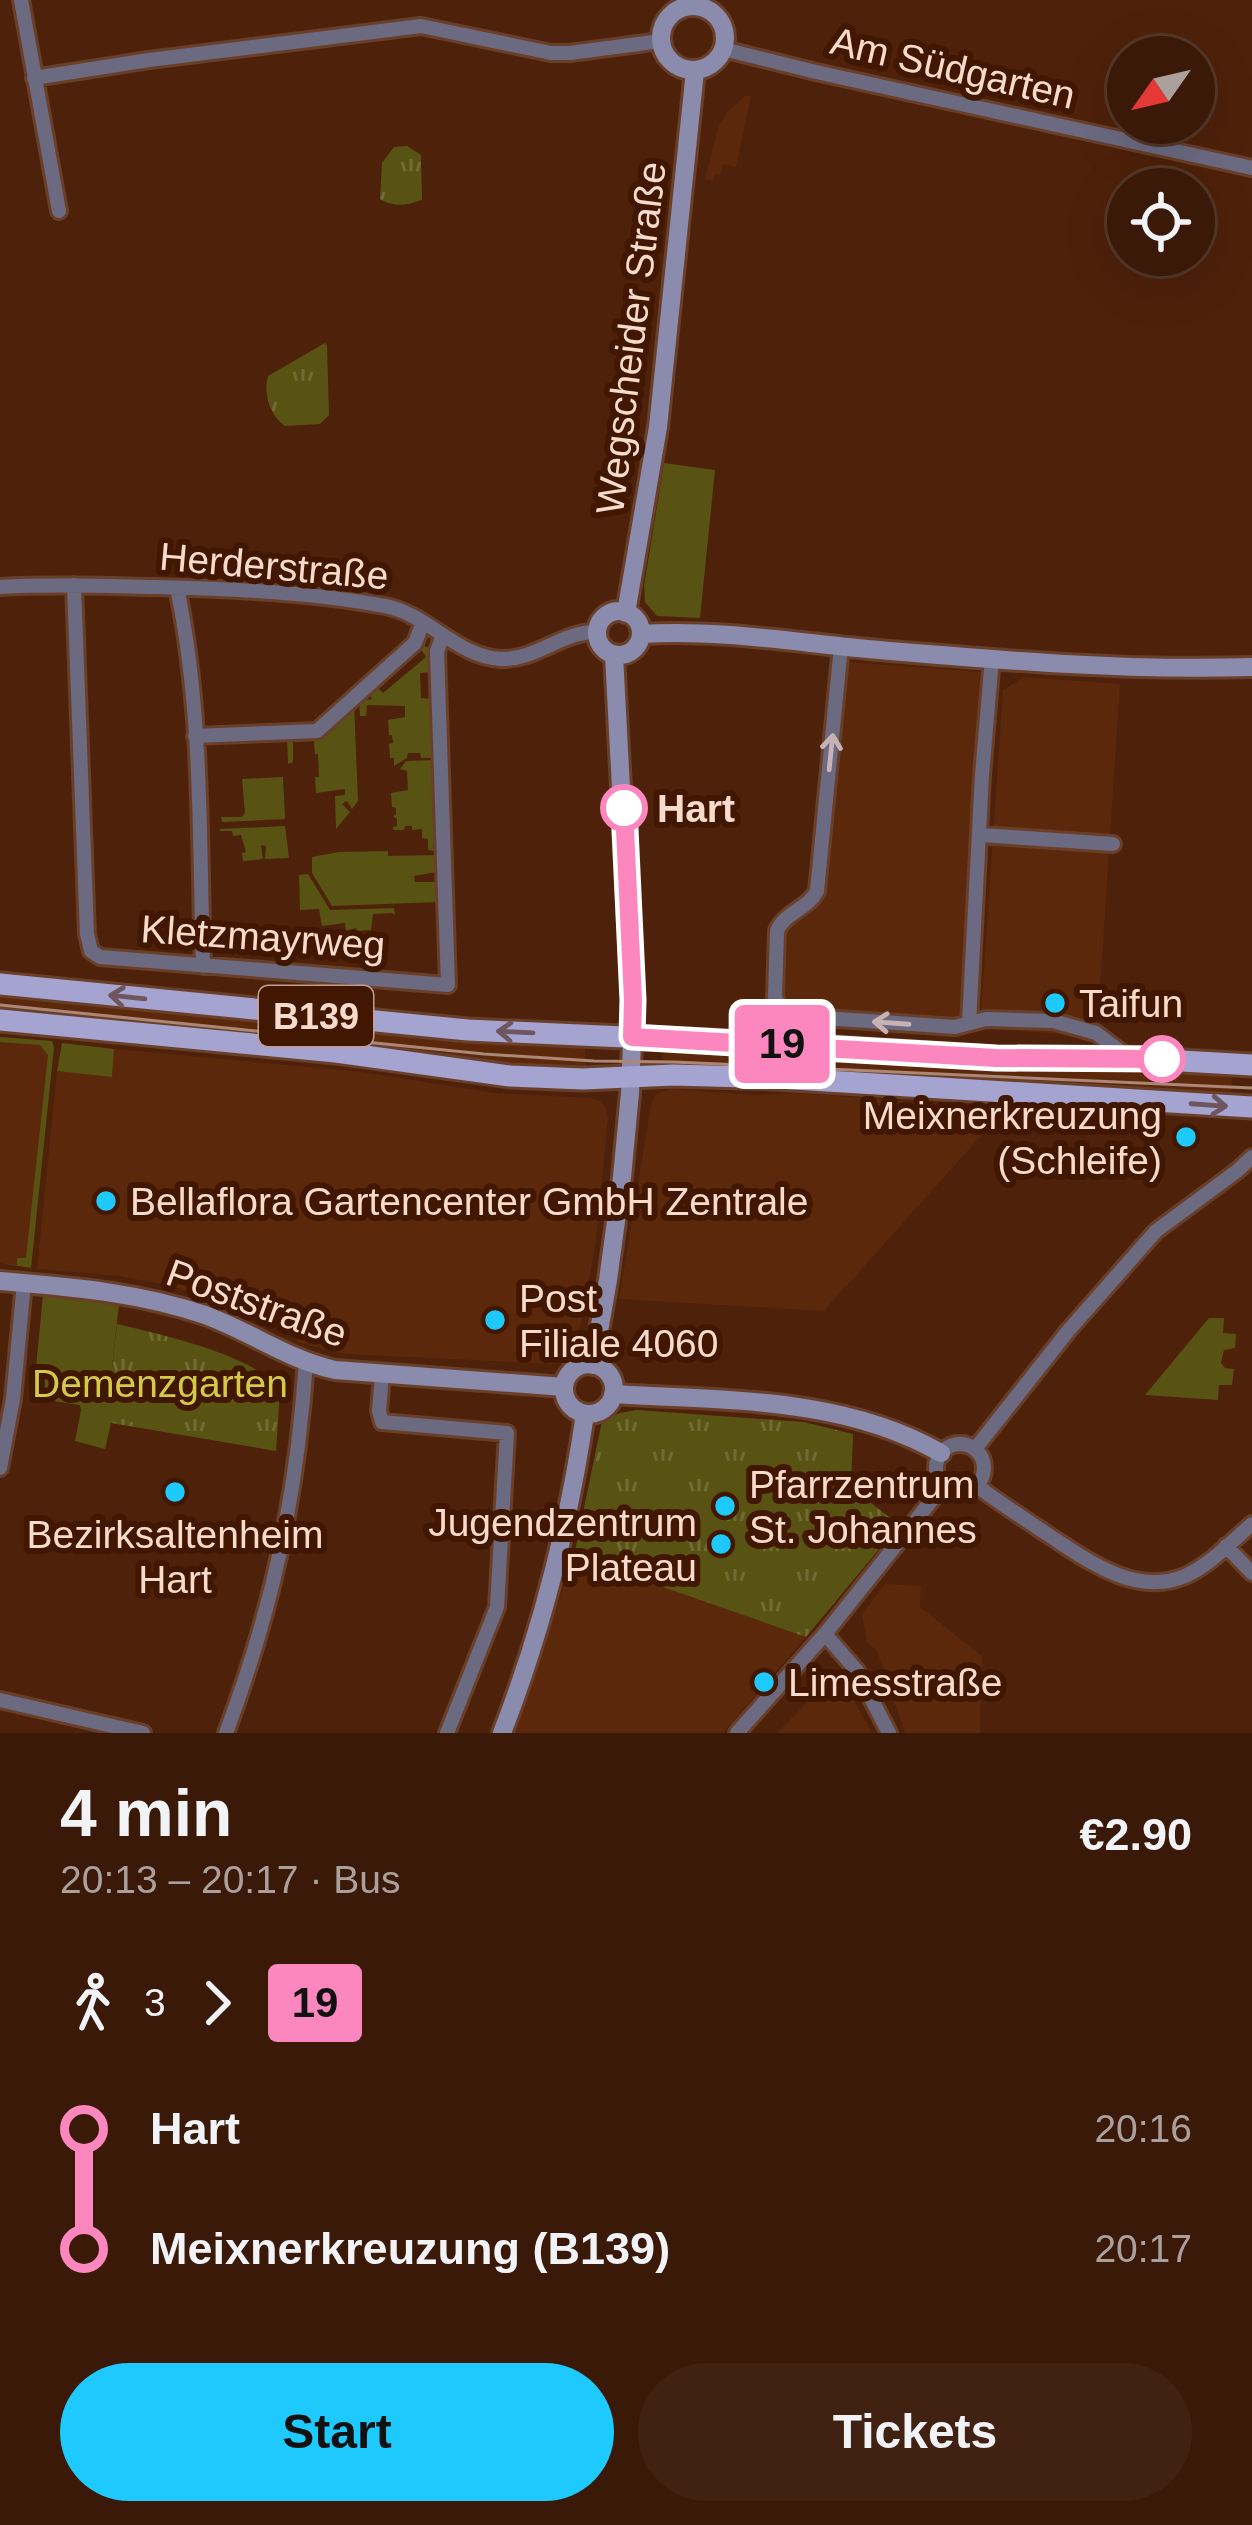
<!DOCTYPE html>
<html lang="en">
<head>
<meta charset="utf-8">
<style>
  :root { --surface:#3a1908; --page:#412212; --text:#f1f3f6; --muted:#aba09c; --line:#543829; --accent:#1dc9fd }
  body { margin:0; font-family:Arial,sans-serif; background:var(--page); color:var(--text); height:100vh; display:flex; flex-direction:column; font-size:45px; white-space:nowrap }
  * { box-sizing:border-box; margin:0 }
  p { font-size:39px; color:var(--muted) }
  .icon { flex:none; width:66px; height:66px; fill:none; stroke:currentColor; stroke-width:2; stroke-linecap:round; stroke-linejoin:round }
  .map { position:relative; height:1733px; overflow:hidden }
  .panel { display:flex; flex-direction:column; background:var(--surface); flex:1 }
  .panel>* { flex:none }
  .badge { padding:0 24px; border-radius:9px; font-size:42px; line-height:78px }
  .needle { width:78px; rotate:236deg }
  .buttons { position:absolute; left:1107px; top:36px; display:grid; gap:24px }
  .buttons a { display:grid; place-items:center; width:108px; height:108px; border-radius:50%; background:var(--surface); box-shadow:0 12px 48px #0002,0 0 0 3px var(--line); font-size:60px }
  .map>.badge { position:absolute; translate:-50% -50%; box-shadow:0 0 0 6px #fff }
  .legs { display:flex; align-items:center; gap:18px; height:132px; padding:0 60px; font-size:39px }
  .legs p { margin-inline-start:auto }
  .head { display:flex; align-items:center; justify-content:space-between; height:204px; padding:0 60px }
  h1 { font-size:66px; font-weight:800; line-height:90px }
  .button { display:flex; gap:24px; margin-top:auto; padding:24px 60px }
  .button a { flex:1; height:138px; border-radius:72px; background:var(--accent); color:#111; font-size:48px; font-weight:800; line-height:138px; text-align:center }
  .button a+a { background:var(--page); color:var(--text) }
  ul { padding:0 60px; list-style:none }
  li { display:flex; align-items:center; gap:42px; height:120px; font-size:45px }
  li i { display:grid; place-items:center; width:18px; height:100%; margin:0 15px; background:currentColor }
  li i::after { content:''; width:30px; height:30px; margin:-15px; border:9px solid; border-radius:50%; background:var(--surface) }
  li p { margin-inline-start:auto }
  li:first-child i { background:linear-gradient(#0000 50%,currentColor 0) }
  li:last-child i { background:linear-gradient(currentColor 50%,#0000 0) }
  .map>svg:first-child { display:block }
</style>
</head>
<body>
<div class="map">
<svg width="1252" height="1733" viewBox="0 0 1252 1733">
  <defs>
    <pattern id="park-tufts" width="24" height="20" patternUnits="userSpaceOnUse" patternTransform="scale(3)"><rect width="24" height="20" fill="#585313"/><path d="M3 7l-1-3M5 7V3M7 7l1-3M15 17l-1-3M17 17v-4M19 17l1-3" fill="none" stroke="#716b34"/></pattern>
  </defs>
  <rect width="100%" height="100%" fill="#4e210a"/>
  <!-- built -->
  <path fill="#5b280c" d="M745 96H751L736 167 723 164 720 175 716 174 712 181 705 179 719 125 727 112Z
    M848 662 980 672 961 1021 794 1008 788 1006 781 995 782 934 790 923 816 906 823 893Z
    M1024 677 1120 684 1098 1020 1088 1036 980 1028 1003 690Z
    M0 992 585 1043 586 1069 486 1064 0 1012Z
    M0 1037 52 1041 54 1047 31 1266 0 1263Z
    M114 1049 363 1072 494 1093 590 1098 600 1101 606 1109 608 1118 596 1241 578 1340 571 1355 555 1364 344 1354 297 1342 298 1338 214 1300 171 1286 119 1276 37 1269 57 1071 112 1076Z
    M671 1049 1232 1071 1231 1095 666 1066 662 1055Z
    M670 1089 757 1095 795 1093 1006 1108 824 1311 619 1299 651 1105 656 1094Z
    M574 1556 806 1637 723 1733H513Z
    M885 1584 921 1586 920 1607 982 1656 980 1733H905L877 1651 867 1642 862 1614Z
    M840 1675 846 1700 853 1699 872 1733H777L833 1676Z"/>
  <!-- grass -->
  <path fill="#585313" d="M664 463 715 470 700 618 657 616 645 602 644 586Z
    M423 645 429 648 430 672 420 673 421 698 431 699 433 758H421L420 753H408L407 758 394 766V758H390L389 744 393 743 392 735H389L388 720 405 717V706L367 705 366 716H360L359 701 372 699 368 691 375 685 383 693 426 657 420 648Z
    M354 703 358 801 352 809 347 801 342 804 350 812 336 829 335 796 345 795V789L316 793 315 777H319L318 754H315L314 741 293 742V762L288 764 287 736 322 734Z
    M434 760 437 844H433L434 851 428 850V839L422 838V829L412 830V826H405L404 830H393V827L397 826V819L393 816 396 815V808L392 807 391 793 408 790 407 771 400 769 406 761Z
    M283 777 285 819 222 822 221 817H242L245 813 242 779Z
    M285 826 289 858 265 859 266 846 261 845 263 859 243 861 242 853 246 852 241 835 233 836 232 831H220V829Z
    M388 851V856L437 855 436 872 414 876 415 882H436L439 902 332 906 312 873V857L339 852Z
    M308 874 330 910 394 908 395 915 392 913 373 914 371 930 357 931 356 928 346 931 345 923 322 926 319 909 300 910 299 875Z
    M0 1037 52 1041 54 1047 31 1268 0 1263 17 1265V1258H26L48 1055 40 1045 0 1042Z
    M62 1043 114 1049 112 1077 57 1071Z
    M43 1295 119 1304 108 1404 81 1410 80 1405 33 1398Z
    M1209 1318H1224L1223 1333 1236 1334 1235 1348 1224 1350 1221 1363 1225 1368 1234 1369 1232 1385H1219L1218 1400 1145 1395Z"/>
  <!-- park -->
  <path fill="url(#park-tufts)" d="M407 146 421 155 422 200C406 205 396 208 380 199L382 163 394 147Z
    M325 343 327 346 329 415 320 424 285 426C270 416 263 394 268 376Z
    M117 1324C158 1334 258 1355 280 1391L276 1451 111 1423 105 1449 75 1441 81 1410 108 1403Z
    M637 1410 804 1422 853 1434 851 1487 899 1525 806 1637 574 1556 602 1421 620 1413Z"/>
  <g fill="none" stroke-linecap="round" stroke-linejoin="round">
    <defs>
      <path id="street" d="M21 0 59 211
        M723 49 816 72 1252 168
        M34 78 149 60 421 26 551 53H570L661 41
        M74 585 87 934 91 951 100 957 448 985 437 651 443 635
        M0 587C52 584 104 586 156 587 233 589 310 592 385 606 428 614 457 657 501 659 537 660 562 631 597 632
        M177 588C203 711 199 840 203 966
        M841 646 817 891C808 909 785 912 777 931L775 996 778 1006 795 1016 955 1027 986 1019 1053 1021 1096 1033 1129 1058
        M195 736 317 731 415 643 423 622
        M981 835 1113 844
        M969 1023 982 775 992 658
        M382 1375 379 1411 382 1422 507 1433 497 1607 447 1733
        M936 1468a24 24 0 1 1 48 0a24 24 0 1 1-48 0Z
        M975 1449 1068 1331 1156 1231 1237 1171 1252 1157
        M0 1468 13 1399 24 1283
        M977 1486C1000 1503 1023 1518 1047 1534 1087 1560 1135 1597 1185 1576 1210 1565 1232 1541 1252 1524
        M1226 1546 1252 1573
        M825 1634 857 1671 889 1733
        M0 1700 143 1733
        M226 1733C273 1607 297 1496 306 1361
        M737 1733 825 1634 943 1486"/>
      <path id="secondary" d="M661 38a32 32 0 1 1 64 0a32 32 0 1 1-64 0Z
        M597 633a22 22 0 1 1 44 0a22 22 0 1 1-44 0Z
        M626 613 658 427 695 71
        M641 634C717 629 792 642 868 649 996 660 1124 671 1252 667
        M0 1281C70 1287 138 1292 205 1315 249 1331 289 1360 335 1370L564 1387
        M564 1389a25 25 0 1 1 50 0a25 25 0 1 1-50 0Z
        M593 1365 608 1280 622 1177 630 1093 633 1016 614 655
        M613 1394C725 1401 841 1396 941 1453
        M502 1733C542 1630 569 1523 585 1414"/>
      <path id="primary" d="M0 984 468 1030 757 1043 996 1058H1129L1252 1065
        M0 1020 336 1052 510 1076 583 1079 673 1075 778 1078 1252 1107"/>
    </defs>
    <!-- street casing -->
    <use href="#street" stroke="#693f29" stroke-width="20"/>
    <!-- secondary casing -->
    <use href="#secondary" stroke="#693f29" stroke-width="24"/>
    <!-- primary casing -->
    <use href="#primary" stroke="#693f29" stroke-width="27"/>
    <!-- street -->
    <use href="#street" stroke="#6b6a80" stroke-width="14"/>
    <!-- secondary -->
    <use href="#secondary" stroke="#8b8bae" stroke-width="18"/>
    <!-- primary -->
    <use href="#primary" stroke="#a5a4d0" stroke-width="21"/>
    <!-- tram -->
    <path stroke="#ac8776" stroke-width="3" d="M0 1005 484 1054 594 1061 674 1062 1252 1088"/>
  </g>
  <!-- one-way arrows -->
  <defs><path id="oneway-shaft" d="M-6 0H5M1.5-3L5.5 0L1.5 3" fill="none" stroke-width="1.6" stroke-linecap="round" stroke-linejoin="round" transform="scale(3)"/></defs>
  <g stroke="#c7b3b3">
    <use href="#oneway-shaft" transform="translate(831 752) rotate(-84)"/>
    <use href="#oneway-shaft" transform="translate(891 1023) rotate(-176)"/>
  </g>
  <g stroke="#6f565e">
    <use href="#oneway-shaft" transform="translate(127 997) rotate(-174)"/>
    <use href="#oneway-shaft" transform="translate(515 1032) rotate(-177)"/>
    <use href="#oneway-shaft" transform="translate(1209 1105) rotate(4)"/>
  </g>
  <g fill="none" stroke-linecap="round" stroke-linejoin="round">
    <defs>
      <path id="line-1" d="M624 808 633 1000 632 1037 996 1058 1162 1059"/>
    </defs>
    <!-- line-1 casing -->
    <use href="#line-1" stroke="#fff" stroke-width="27"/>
    <!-- line-1 -->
    <use href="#line-1" stroke="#fc87bf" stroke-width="18"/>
  </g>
  <!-- markers -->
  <g fill="#fff" stroke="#fc87bf" stroke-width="6">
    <circle cx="624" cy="808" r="21"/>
    <circle cx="1162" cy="1059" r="21"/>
  </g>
  <g fill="#1dc9fd" stroke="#421701" stroke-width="4.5">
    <circle cx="1055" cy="1003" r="12"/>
    <circle cx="1186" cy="1137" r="12"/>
    <circle cx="106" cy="1201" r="12"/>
    <circle cx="495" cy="1320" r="12"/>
    <circle cx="175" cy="1492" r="12"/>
    <circle cx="725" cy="1506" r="12"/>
    <circle cx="721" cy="1544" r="12"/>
    <circle cx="764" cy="1682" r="12"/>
  </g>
  <g text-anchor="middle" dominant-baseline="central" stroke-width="12" stroke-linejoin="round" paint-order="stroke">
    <!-- shield labels -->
    <rect fill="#421701" stroke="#c2a090" stroke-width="3" x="259" y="986" width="114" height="60" rx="9"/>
    <g font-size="36" font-weight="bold" fill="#f9dbce">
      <text x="316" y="1016">B139</text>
    </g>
    <!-- street labels -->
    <g font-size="39" fill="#f9dbce" stroke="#421701">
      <text transform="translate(953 68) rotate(13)">Am Südgarten</text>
      <text transform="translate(631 338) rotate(-83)">Wegscheider Straße</text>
      <text transform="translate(274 566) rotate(5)">Herderstraße</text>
      <text transform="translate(263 937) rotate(4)">Kletzmayrweg</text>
      <text transform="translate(257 1303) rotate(20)">Poststraße</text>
    </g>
    <!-- stop labels -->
    <g font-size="39" font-weight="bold" fill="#f9dbce" stroke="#421701" text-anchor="start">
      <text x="657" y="808">Hart</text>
    </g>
    <!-- poi labels -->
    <g font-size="39" fill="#f9dbce" stroke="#421701" text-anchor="start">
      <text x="1079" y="1003">Taifun</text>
      <text x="1162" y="1115" text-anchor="end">Meixnerkreuzung<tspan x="1162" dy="45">(Schleife)</tspan></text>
      <text x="130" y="1201">Bellaflora Gartencenter GmbH Zentrale</text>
      <text x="519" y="1298">Post<tspan x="519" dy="45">Filiale 4060</tspan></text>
      <text x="749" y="1484">Pfarrzentrum<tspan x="749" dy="45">St. Johannes</tspan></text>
      <text x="697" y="1522" text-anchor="end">Jugendzentrum<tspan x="697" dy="45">Plateau</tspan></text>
      <text x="175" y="1534" text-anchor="middle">Bezirksaltenheim<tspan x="175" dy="45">Hart</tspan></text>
      <text x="788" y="1682">Limesstraße</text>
    </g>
    <!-- park labels -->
    <g font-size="39" fill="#d3ca4a" stroke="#421701">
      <text x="160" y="1383">Demenzgarten</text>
    </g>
  </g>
</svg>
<div class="buttons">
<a><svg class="needle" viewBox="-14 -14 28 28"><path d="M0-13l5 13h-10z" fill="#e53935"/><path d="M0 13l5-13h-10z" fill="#aba09c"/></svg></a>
<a><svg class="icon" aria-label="locate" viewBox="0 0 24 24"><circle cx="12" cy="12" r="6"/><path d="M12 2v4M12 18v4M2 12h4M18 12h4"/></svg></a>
</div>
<b class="badge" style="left:782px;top:1044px;background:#fc87bf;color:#111">19</b>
</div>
<section class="panel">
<div class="head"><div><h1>4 min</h1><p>20:13 – 20:17 · Bus</p></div><b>€2.90</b></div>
<div class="legs"><svg class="icon" aria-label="walk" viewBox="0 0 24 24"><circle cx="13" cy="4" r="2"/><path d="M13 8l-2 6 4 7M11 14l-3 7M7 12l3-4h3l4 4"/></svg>3<svg class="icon" aria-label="forward" viewBox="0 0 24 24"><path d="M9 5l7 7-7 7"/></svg><b class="badge" style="background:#fc87bf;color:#111">19</b></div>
<ul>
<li><i style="color:#fc87bf"></i><b>Hart</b><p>20:16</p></li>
<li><i style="color:#fc87bf"></i><b>Meixnerkreuzung (B139)</b><p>20:17</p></li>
</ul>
<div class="button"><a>Start</a><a>Tickets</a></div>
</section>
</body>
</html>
